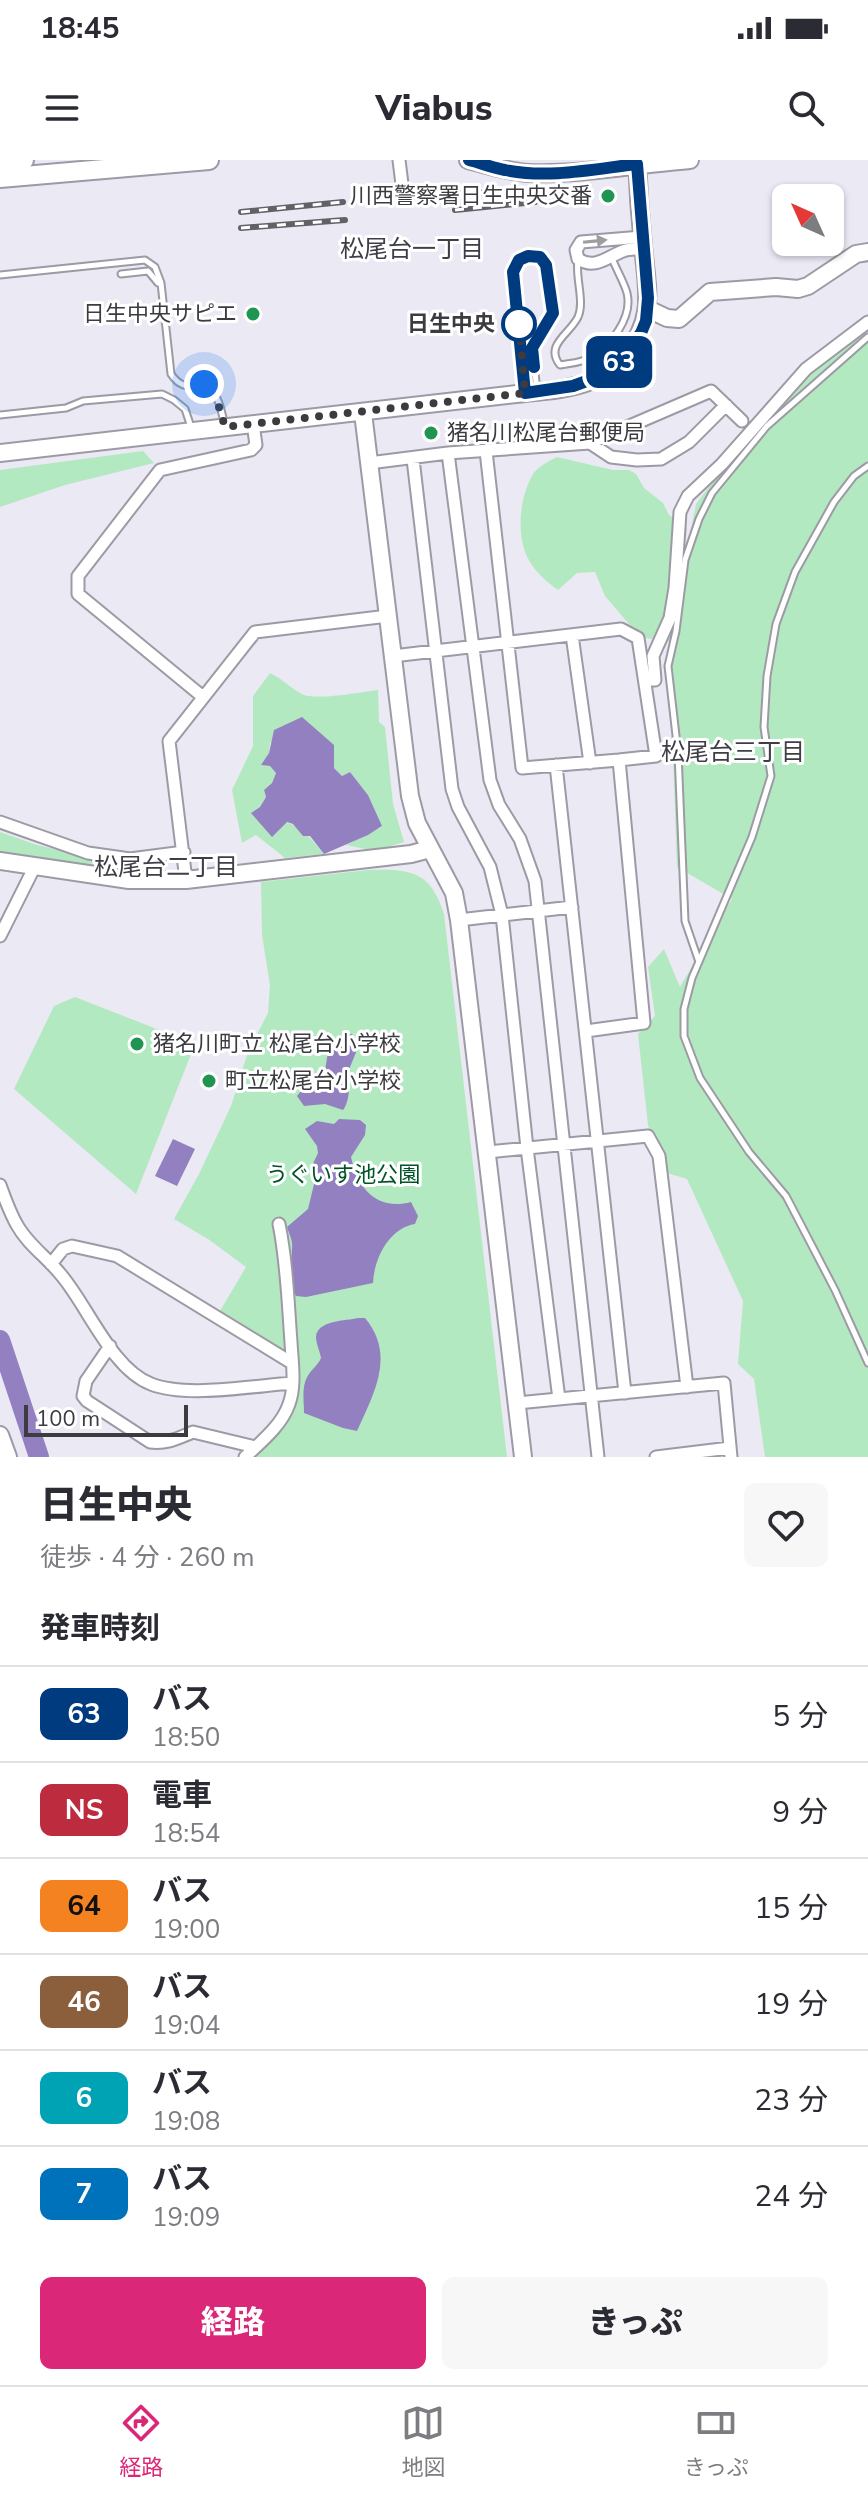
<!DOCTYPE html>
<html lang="ja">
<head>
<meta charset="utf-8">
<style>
  :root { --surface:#fff; --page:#f7f7f7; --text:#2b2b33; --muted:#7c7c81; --line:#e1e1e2; --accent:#db2777 }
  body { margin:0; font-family:"Nunito Sans","Noto Sans JP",sans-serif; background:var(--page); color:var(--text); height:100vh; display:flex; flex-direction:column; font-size:30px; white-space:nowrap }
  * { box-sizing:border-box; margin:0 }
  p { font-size:26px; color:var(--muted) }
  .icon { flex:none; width:44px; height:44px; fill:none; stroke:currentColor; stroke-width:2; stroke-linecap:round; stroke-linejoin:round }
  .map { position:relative; height:1297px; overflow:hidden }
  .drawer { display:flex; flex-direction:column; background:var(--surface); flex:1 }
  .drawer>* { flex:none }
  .badge { padding:0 16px; border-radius:12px; font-size:28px; line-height:52px }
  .needle { width:52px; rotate:315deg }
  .fabs { position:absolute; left:772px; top:24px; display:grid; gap:16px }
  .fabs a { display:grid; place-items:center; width:72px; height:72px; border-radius:12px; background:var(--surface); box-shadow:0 2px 6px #0004; font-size:40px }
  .scale { position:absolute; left:24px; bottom:20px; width:164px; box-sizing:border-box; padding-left:8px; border:4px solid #3c3b40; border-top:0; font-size:22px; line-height:28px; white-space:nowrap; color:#3c3b40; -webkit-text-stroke:6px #fff; paint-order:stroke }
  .you { position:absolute; width:40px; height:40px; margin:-20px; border:6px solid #fff; border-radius:50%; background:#1a73e8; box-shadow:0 0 0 12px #1a73e833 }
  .map>.badge { position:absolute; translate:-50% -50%; box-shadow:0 0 0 4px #fff }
  h2 { padding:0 40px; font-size:30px; line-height:72px }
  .round { display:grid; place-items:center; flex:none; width:84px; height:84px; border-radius:12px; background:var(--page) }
  .head { display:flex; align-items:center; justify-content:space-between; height:136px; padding:0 40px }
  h1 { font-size:38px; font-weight:800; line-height:60px }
  .primary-button { display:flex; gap:16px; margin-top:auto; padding:16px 40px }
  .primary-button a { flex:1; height:92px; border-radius:12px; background:var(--accent); color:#fff; font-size:32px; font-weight:800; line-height:92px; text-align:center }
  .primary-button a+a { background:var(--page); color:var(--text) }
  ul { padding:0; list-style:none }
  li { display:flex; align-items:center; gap:24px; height:96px; padding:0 40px; border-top:2px solid var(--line) }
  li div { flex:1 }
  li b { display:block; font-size:30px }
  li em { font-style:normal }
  li .badge { min-width:88px; font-weight:700; text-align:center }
  .status { display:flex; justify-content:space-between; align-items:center; height:56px; padding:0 40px; background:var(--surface); direction:ltr }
  .status svg { height:22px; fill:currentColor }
  header { display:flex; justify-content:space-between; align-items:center; height:104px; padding:0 40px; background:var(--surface); font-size:36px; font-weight:800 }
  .dock { display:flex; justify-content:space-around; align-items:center; height:112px; border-top:2px solid var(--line); background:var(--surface); font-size:22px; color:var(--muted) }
  .dock a { display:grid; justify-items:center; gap:4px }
  .dock .current { color:var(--accent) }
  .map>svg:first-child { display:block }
</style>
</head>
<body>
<div class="status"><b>18:45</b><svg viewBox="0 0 49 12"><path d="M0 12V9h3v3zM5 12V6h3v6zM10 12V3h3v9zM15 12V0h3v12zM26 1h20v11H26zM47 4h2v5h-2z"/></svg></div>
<header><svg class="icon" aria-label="menu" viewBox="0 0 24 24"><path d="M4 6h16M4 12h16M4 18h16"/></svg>Viabus<svg class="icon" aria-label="search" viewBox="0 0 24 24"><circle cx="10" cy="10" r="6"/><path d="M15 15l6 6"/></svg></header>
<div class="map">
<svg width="868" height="1297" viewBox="0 0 868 1297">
  <rect width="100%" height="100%" fill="#ebe9f4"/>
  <!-- green -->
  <path fill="#b3e9c0" d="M868 173V1297H765L754 1219 738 1204 743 1141 687 1019 667 1013 648 965 638 874 655 856 648 807 664 789 680 827 732 739 677 707 669 482 640 477 605 436 595 412 577 413 558 430C545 421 531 408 525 392 517 369 520 338 532 316 536 308 548 301 557 297L613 310H629L636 314 644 328 663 343 669 355 687 368 675 449 696 344 796 213Z
    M143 291 154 303 65 325 0 347V310Z
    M270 513C283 519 290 528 302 534 314 541 362 532 378 530L379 562 385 567 393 644 404 682 375 691 346 685 382 667 368 635 350 612 342 616 334 608 332 597 270 582 269 593 261 605 270 606 276 613 272 623 264 630 266 637 260 647 252 653 276 673 286 662C304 668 312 680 324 694L285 698 256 675 242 683 232 630 253 586V536Z
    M0 672 37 685 130 707 129 713 0 696Z
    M368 710C410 709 430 710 444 754L507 1297H255C278 1275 294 1260 297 1227 298 1217 299 1210 296 1201L239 1162 220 1151 246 1107 208 1079 174 1059 199 1014 231 946 248 892 268 853 270 825 262 775 261 722Z
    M75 837 195 884 136 1034 14 929 54 846Z"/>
  <!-- water -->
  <path fill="#9380c1" d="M302 557 334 585V608L342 616 350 612 368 635 382 666 368 675 324 694 310 676H303L293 664 287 662 272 677 251 653 260 647 266 637 264 630 272 623 276 613 270 606 261 605 269 593 274 570Z
    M352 874 359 885 346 917C351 925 349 942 343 950L325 944 304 946 297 936 301 931C345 922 308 882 352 874Z
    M339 959 360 960 366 965 365 975 351 997C358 1029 377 1051 411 1042L418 1056 415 1064C389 1068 374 1099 373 1123L306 1137 296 1136C287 1122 292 1103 292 1088 293 1080 289 1074 287 1067L308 1049 315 1020 310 1010 318 993 317 986 305 969 317 961 334 964Z
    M173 979 195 989 177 1026 155 1016Z
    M358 1158H365C396 1195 374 1233 357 1271L343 1268 304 1253C304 1240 301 1225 309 1214 313 1208 318 1205 321 1198 320 1192 316 1183 316 1177 317 1160 346 1161 358 1158Z"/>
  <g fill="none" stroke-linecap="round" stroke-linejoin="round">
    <!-- river -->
    <path stroke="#9380c1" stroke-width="20" d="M0 1180 39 1297"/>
    <defs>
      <path id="lane" d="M578 100C575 118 585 141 578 157 570 174 544 185 560 205 571 203 582 203 591 197 611 186 633 157 627 133 624 122 616 109 612 98
        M121 114 148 111 158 123
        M0 115 145 100 155 107 161 123 171 214C191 245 212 198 224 263
        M525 228 513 112 519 100 534 96 543 100 546 105 553 153 532 188 537 230
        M0 255 66 248 83 241 162 234 174 240 185 249 192 270
        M868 306 854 316 834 342 795 412 776 464 767 516 764 567 771 616 752 677 692 818 684 849V876L700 918 749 992 786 1036 835 1130 868 1203
        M699 802 685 761 678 593 668 506 676 471 685 400 699 359 712 333 767 266 868 177"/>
      <path id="street" d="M399 0 403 32
        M642 77 581 82 576 90 578 99C595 110 607 97 623 91 628 89 637 89 643 88
        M590 283 611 297 637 300 661 299 689 282 726 245
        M486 291 522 608 619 600
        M448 293 490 620 499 645 520 679 535 721 598 1297
        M413 299 452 629 458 647 490 707 502 755 527 988 559 1239
        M369 303 448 293 590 283 711 231 742 261
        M572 475 590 603
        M393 496 621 469 638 478 656 596 619 600 644 863 586 871
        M645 520H655L653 496 670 458 675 428 680 352 688 336 722 304 806 209 868 162
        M203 537 78 434V416L160 310 251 290 256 285 253 264
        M556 605 625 1233
        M0 662 88 693 130 699 184 692
        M186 720 169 581 255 472 388 456
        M459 760 572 747
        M0 776 35 706
        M488 992 648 976 659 996 687 1227
        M0 1025C5 1039 10 1053 17 1065 28 1085 48 1098 62 1116 88 1147 112 1209 151 1224 186 1238 253 1226 291 1223
        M51 1104 63 1089 72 1086 117 1096 292 1203
        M110 1186 86 1221 83 1236 87 1241 150 1282C168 1284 178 1278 193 1272L255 1287
        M517 1243 724 1223 731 1297
        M245 1297C261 1282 282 1265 289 1244 296 1226 292 1201 291 1182 288 1143 287 1103 279 1064
        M656 1297 730 1288"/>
      <path id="secondary" d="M468 0C488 5 508 12 529 13 582 15 637 4 690 0
        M648 149 667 158 679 159 710 132 776 127 798 129 808 126 856 94 868 92
        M363 253 410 636 417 663 454 733 459 760 523 1297
        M0 293 525 233C547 231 571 229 591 221 605 215 616 206 625 195 656 159 647 129 643 86 640 57 638 28 637 0
        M0 701 129 720H186L411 694 430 689
        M0 1275 8 1297"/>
      <path id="primary" d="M0 3 24 0
        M0 18 209 0"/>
    </defs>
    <!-- lane casing -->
    <use href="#lane" stroke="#9d9aa5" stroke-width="9"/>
    <!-- street casing -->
    <use href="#street" stroke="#9d9aa5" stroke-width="15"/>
    <!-- secondary casing -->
    <use href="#secondary" stroke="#9d9aa5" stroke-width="20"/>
    <!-- primary casing -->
    <use href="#primary" stroke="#9d9aa5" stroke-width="22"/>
    <!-- lane -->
    <use href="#lane" stroke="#fff" stroke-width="5"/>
    <!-- street -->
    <use href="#street" stroke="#fff" stroke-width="11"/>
    <!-- secondary -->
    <use href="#secondary" stroke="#fff" stroke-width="16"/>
    <!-- primary -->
    <use href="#primary" stroke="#fff" stroke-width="18"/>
    <defs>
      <path id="rail" d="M453 34C494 30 535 37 574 30
        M455 50 535 42
        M241 52 343 42
        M241 68 345 60"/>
    </defs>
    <!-- rail casing -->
    <use href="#rail" stroke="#636168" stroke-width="6"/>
    <!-- rail -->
    <use href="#rail" stroke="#fff" stroke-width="3" stroke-dasharray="9" stroke-linecap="butt"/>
  </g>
  <!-- one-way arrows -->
  <defs><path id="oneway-solid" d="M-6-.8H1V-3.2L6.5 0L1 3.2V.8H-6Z" transform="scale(2)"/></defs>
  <use fill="#9e9da0" href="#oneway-solid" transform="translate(595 81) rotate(-6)"/>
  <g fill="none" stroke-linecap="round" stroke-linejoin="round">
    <defs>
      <path id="line" d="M469 0C481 3 493 8 505 10 548 19 594 9 637 4L648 138 646 161 641 173 618 203 603 215 573 226 525 233 513 112 519 100 528 96 540 97 546 105 553 153 532 188 534 207"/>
    </defs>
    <!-- line casing -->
    <use href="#line" stroke="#fff" stroke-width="18"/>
    <!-- line -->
    <use href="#line" stroke="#003b80" stroke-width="12"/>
    <!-- walk -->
    <path stroke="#3c3b40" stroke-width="8" stroke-dasharray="0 14.4" d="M204 224 215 234 225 267 525 233 519 164"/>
  </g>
  <!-- markers -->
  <g fill="#1f9551" stroke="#fff" stroke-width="3">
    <circle cx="608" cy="36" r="8"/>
    <circle cx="253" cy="154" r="8"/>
    <circle cx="431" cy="273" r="8"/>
    <circle cx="137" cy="884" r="8"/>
    <circle cx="209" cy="921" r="8"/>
  </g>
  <circle fill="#fff" stroke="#003b80" stroke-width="4" cx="519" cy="164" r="16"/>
  <g text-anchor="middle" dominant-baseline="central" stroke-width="6" stroke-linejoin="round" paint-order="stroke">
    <!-- poi labels -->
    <g font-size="22" fill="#3c3b40" stroke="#fff" text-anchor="start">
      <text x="592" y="36" text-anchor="end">川西警察署日生中央交番</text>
      <text x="237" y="154" text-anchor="end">日生中央サピエ</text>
      <text x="447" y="273">猪名川松尾台郵便局</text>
      <text x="153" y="884">猪名川町立 松尾台小学校</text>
      <text x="225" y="921">町立松尾台小学校</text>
    </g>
    <!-- stop labels -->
    <g font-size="22" font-weight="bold" fill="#3c3b40" stroke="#fff" text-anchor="end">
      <text x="495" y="164">日生中央</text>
    </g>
    <!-- park labels -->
    <g font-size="22" fill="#005328" stroke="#fff">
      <text x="343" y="1015">うぐいす池公園</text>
    </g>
    <!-- neighbourhood labels -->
    <g font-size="24" fill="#3f3d46" stroke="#fff">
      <text x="412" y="89">松尾台一丁目</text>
      <text x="733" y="592">松尾台三丁目</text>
      <text x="166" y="707">松尾台二丁目</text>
    </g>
  </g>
</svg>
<div class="fabs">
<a><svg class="needle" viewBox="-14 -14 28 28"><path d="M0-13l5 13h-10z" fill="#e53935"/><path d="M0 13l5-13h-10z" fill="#7c7c81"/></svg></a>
</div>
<div class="scale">100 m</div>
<div class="you" style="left:204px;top:224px"></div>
<b class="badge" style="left:619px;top:202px;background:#003b80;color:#fff">63</b>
</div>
<section class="drawer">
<div class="head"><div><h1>日生中央</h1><p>徒歩 · 4 分 · 260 m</p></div><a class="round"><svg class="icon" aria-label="heart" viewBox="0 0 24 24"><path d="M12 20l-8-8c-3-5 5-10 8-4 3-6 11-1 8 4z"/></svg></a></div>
<h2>発車時刻</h2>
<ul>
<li><span class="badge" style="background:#003b80;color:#fff">63</span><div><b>バス</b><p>18:50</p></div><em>5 分</em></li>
<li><span class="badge" style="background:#bd2b3f;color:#fff">NS</span><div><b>電車</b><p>18:54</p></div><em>9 分</em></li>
<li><span class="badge" style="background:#f58220;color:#111">64</span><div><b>バス</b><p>19:00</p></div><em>15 分</em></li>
<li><span class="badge" style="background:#8b5e3c;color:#fff">46</span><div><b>バス</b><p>19:04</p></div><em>19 分</em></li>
<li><span class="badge" style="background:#00a3b4;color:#fff">6</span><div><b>バス</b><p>19:08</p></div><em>23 分</em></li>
<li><span class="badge" style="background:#0072bc;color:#fff">7</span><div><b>バス</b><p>19:09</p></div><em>24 分</em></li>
</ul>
<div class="primary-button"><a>経路</a><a>きっぷ</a></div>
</section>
<nav class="dock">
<a class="current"><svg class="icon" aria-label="directions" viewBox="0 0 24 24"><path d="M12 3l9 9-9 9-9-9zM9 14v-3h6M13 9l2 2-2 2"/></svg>経路</a>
<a><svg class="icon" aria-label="map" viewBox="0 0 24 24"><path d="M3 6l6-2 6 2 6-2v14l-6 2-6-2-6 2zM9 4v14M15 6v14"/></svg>地図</a>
<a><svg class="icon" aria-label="tickets" viewBox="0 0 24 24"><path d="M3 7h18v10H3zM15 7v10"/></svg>きっぷ</a>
</nav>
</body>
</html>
